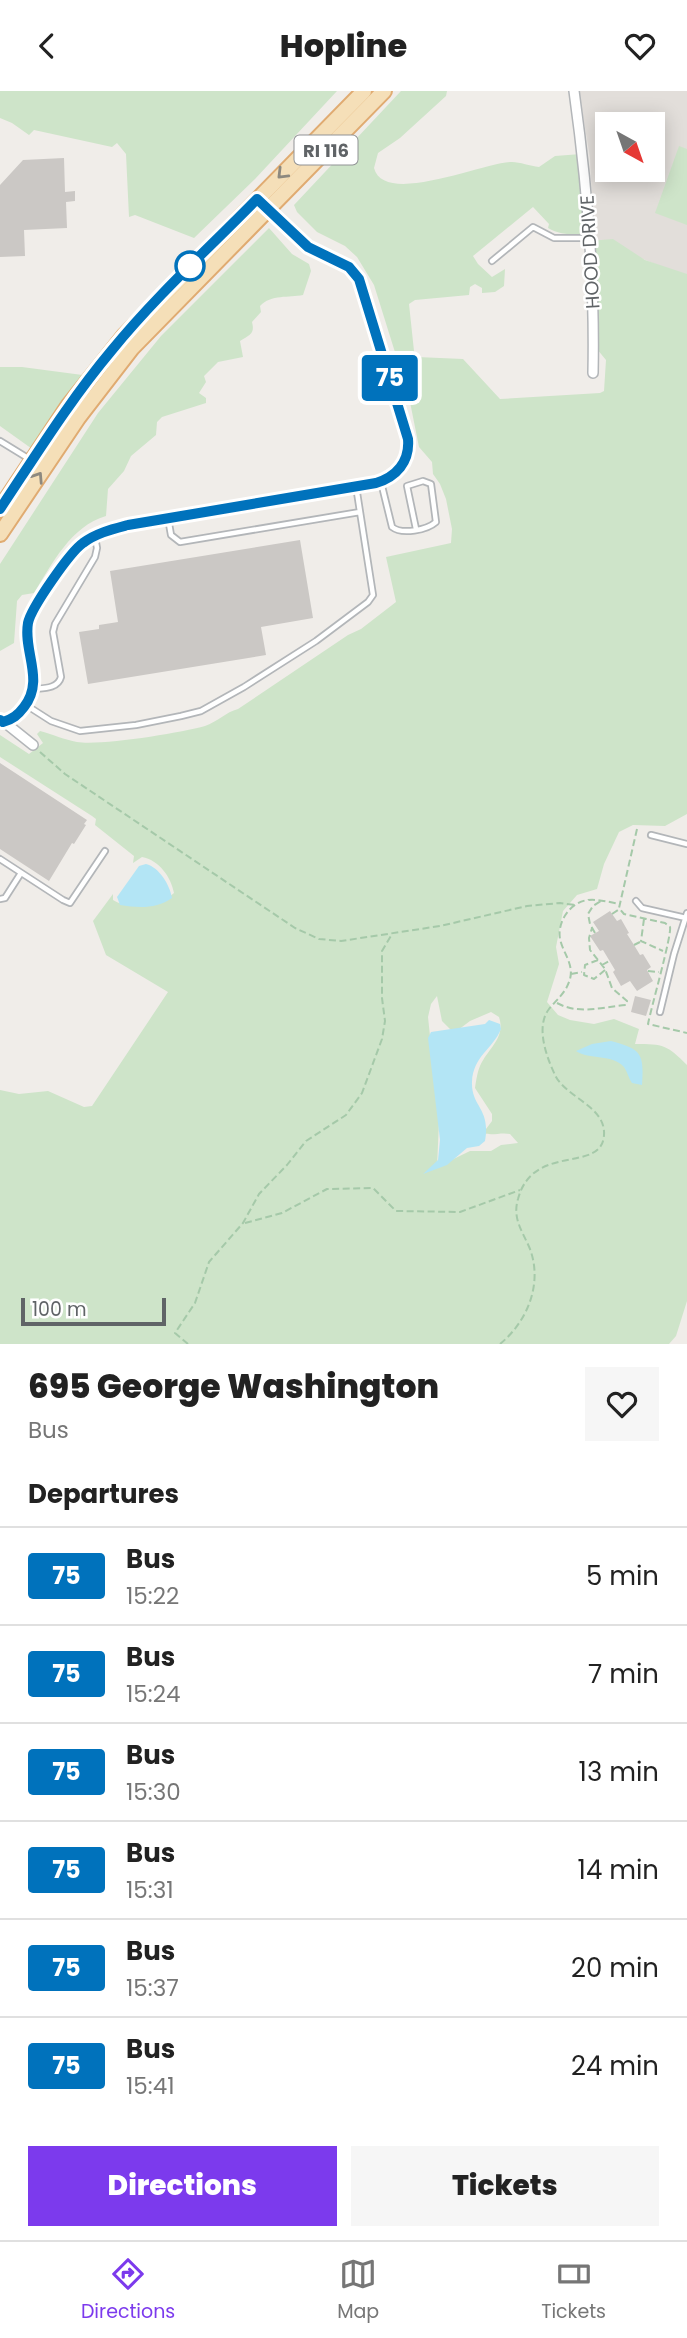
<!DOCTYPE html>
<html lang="en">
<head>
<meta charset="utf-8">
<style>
  :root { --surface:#fff; --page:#f6f6f6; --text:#222; --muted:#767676; --line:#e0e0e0; --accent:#7c3aed }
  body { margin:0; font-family:Poppins,sans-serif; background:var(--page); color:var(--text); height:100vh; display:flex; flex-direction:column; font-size:26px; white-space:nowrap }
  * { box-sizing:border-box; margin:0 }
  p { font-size:23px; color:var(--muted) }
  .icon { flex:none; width:38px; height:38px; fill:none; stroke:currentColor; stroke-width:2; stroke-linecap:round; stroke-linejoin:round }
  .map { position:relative; height:1253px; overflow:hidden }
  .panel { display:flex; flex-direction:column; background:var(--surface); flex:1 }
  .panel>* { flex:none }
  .badge { padding:0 14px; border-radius:5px; font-size:24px; line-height:46px }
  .needle { width:46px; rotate:140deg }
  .buttons { position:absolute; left:595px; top:21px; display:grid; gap:14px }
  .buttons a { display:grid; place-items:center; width:70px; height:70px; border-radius:0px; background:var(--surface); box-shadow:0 4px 18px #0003; font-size:35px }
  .scale { position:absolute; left:21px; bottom:18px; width:145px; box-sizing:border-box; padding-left:7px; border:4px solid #606467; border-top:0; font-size:19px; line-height:24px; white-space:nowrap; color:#606467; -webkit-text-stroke:5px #fff; paint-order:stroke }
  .map>.badge { position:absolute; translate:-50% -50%; box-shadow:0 0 0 4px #fff }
  h2 { padding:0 28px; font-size:26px; line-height:63px }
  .round { display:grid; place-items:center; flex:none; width:74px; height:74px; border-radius:0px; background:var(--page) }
  .overview { display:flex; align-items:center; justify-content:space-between; height:119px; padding:0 28px }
  h1 { font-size:33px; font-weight:800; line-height:52px }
  .button { display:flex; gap:14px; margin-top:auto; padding:14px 28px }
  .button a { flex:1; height:80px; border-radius:0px; background:var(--accent); color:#fff; font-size:28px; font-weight:800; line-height:80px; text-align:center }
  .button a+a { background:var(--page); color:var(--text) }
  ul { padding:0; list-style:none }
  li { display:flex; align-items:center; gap:21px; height:98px; padding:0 28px; border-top:2px solid var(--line) }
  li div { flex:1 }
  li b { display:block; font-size:26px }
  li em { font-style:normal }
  li .badge { min-width:77px; font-weight:700; text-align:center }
  header { display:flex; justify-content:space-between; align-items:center; height:91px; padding:0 28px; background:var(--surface); font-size:32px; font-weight:800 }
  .menu { display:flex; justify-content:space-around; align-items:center; height:98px; border-top:2px solid var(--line); background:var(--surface); font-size:19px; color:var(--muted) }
  .menu a { display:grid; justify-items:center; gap:4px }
  .menu .current { color:var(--accent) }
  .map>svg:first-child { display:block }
</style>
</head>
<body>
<header><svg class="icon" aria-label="back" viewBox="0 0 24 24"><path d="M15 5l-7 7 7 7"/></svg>Hopline<svg class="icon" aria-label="heart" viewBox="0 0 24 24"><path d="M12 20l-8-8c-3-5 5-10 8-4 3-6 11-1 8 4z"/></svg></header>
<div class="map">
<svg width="687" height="1253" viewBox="0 0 687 1253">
  <rect width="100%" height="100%" fill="#f0ede9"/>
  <!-- education -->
  <path fill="#e2deda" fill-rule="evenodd" d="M579 0H687V186L594 148 590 67ZM607 33H653V79H607Z"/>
  <!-- green -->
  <path fill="#cee4c9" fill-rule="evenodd" d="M0 0H337L255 88 194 147 135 124 129 126 126 63 117 52 112 56 34 39 29 44 12 32 0 27Z
    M401 0H447L446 5 400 47 378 62 374 77C384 116 484 71 512 71 520 71 530 75 539 76L555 65 581 63 587 143C574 144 560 144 548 137L549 133 533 116 473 165 478 173 492 186 505 178 504 195 495 201 482 202V197L475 193 470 196 469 204 415 209 409 213 414 260 417 266 463 268 500 308 600 302 604 300 606 269 592 252 589 150 613 148 645 169 687 183V723L665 735 633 734 619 741 604 773 597 798 577 804 563 820 556 856 559 873 547 911 558 924 570 929 594 933 614 928 639 938 635 953C664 953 667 954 687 974V1210L676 1245 669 1253H0V999L19 1003 48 1000 84 1016 92 1015 168 901 106 864 93 830 113 803V809C128 819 161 815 174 802 171 786 159 769 142 766L133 772 134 765 95 734 96 728 92 725 0 666V644L29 663 43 652 37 643 40 640C52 643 65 649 77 651 100 655 180 642 205 635 217 631 226 621 238 618L348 544 361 538 396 511 386 466 451 452 452 438 446 408 440 393 433 383 432 371 419 356 409 306 374 194 357 166 345 155 317 141 297 121 294 114ZM437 905 442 930 454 942 470 930 491 921 499 926C506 947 488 957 480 975 477 982 476 991 475 997L492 1023V1030L483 1042C492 1045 501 1041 510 1043L518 1052 501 1054 491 1060H470L437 1076 439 1031 428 926 431 913Z
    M679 55 687 58V134L655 122Z
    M269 137 292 163 309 173 311 180 303 204C289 207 271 203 260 215L261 221 252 231C255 243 250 244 240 250L243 266 218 271 204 285 206 291 199 302 206 307V312L162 326 157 331 156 344 131 365 124 380 108 398 106 425C71 435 52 473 34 502L22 504 17 510 14 552 0 560V473L98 322 161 245Z
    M0 276H22L90 285 35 360 0 335Z"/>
  <!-- water -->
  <path fill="#b3e5f5" d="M146 773C159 776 170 794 172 807 157 818 138 817 120 814L117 806 139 775Z
    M489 929 500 933 501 938C493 958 473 965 472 991 471 1016 491 1017 485 1050L479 1055 467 1057 447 1074 423 1083 438 1069 440 1049 428 947 431 941 485 933Z
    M611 950C642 958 644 963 642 994L632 992C629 988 627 980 624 976 613 963 589 969 576 960L592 953Z"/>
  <!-- building -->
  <path fill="#cbc8c5" d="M64 67 65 101 75 100V110L66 111 67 137 24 139 25 165 0 166V94L23 69Z
    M300 449 313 527 261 536 266 564 88 593 79 541 99 538V534L118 531 110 480Z
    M0 672 87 729 84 733 86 734 74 753 72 752 49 790 0 758Z
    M610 820 617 830 621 828 629 842 627 843 634 854 640 864 643 863 651 876 647 879 653 890 637 900 630 890 621 895 613 881 615 879 603 859 600 860 590 845 599 840 593 831Z
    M635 905 651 909 646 925 631 921Z"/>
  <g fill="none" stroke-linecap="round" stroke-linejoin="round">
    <defs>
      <path id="service" d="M492 170 533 136 554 147H588
        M0 350 31 369
        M381 391 392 436C402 444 427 439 436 431L431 393 423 390 407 395 416 438
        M168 427 171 444 180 451 360 421
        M33 598C43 597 58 598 61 586L53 541 55 533 95 466 97 457 95 446
        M26 614 51 630 80 640 136 634 181 625 201 620 244 596 316 550 368 511 373 504 356 395
        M651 744 687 753
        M0 768 63 809 70 812 105 760
        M0 808 5 807 21 782
        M636 810 642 817 686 827
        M660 921 674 863 687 822"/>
      <path id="minor" d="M574 0C587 93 595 187 593 282
        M0 629 12 628C54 589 21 572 28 532 31 518 70 461 83 452 96 442 113 438 128 434L376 392C396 386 410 371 408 348L360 188 349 176 308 156 266 116
        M3 630 33 654"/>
      <path id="primary" d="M0 418 69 314 124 245 364 0
        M0 443 78 327 132 257 384 0"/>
    </defs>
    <!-- service casing -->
    <use href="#service" stroke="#b3b6b9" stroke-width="8"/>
    <!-- minor casing -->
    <use href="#minor" stroke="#b3b6b9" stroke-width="12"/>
    <!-- primary casing -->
    <use href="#primary" stroke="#e0ab71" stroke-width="18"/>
    <!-- path -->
    <path stroke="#a5c9a9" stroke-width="2" stroke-dasharray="7 3.5" stroke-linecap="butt" d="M40 661 65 683 295 837 319 848 341 850 440 835 527 815 560 812 575 814
      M637 738 619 817 624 823 665 832 670 836C672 844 651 917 648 933L687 942
      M612 823 618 819
      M644 828 641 850 663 860
      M595 842 590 833 588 823 593 815 601 810
      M634 854 640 851
      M598 869 585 874 584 884 594 888 605 879
      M602 874 609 870
      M648 880 659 881
      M571 883 582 881
      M557 912C579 924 601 916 626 914L627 910 612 897 605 878 590 859 589 847 592 837
      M245 1132 282 1122 327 1098 373 1097 396 1120 460 1121 520 1099
      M188 1253 175 1242 195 1212 209 1171 243 1132 259 1103 287 1074 306 1050 346 1024 362 1002 382 948 385 930 382 907V860L392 843
      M500 1253C527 1231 543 1193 530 1158 523 1141 512 1128 518 1108 533 1051 602 1083 604 1044 606 1015 566 1007 555 984 547 967 535 936 549 918 557 908 566 902 570 888 574 873 563 862 560 848 557 831 570 811 588 809 598 808 609 811 620 813"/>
    <!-- service -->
    <use href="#service" stroke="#fff" stroke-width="4.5"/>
    <!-- minor -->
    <use href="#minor" stroke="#fff" stroke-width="9"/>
    <!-- primary -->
    <use href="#primary" stroke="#f5dfb8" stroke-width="14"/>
  </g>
  <!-- one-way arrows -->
  <defs><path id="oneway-chevron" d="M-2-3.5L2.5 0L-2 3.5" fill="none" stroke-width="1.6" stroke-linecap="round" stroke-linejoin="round" transform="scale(1.75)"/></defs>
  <g stroke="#8d897f">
    <use href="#oneway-chevron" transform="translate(282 83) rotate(135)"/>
    <use href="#oneway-chevron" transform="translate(38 386) rotate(-57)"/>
  </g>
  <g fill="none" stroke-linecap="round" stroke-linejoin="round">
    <defs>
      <path id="line" d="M0 418C36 364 70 309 112 259 156 205 208 158 257 108L308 156 349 176 359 188 408 348C410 371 396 386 376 392L128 434C113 438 96 442 83 452 70 461 31 517 28 532 23 561 45 589 24 616 18 624 13 628 3 631L0 629"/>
    </defs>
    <!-- line casing -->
    <use href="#line" stroke="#fff" stroke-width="16"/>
    <!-- line -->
    <use href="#line" stroke="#0072bc" stroke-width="10"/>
  </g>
  <!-- markers -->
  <circle fill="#fff" stroke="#0072bc" stroke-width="3.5" cx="190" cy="175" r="14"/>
  <g text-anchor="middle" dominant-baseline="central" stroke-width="5" stroke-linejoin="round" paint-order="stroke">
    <!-- shield labels -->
    <rect fill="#fff" stroke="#909295" stroke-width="2" x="294.5" y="44.5" width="63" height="29" rx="5"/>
    <g font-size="18" font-weight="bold" fill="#606467">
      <text x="326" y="59">RI 116</text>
    </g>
    <!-- street labels -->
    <g font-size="19" fill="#606467" stroke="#fff">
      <text transform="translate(590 161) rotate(-93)">HOOD DRIVE</text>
    </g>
  </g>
</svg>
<div class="buttons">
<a><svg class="needle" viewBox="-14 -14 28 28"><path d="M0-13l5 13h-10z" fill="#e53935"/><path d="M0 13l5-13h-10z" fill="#767676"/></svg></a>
</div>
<div class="scale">100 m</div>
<b class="badge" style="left:390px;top:287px;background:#0072bc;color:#fff">75</b>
</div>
<section class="panel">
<div class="overview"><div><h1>695 George Washington</h1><p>Bus</p></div><a class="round"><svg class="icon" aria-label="heart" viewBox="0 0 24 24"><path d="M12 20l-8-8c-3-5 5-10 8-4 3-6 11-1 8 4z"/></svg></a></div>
<h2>Departures</h2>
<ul>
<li><span class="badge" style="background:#0072bc;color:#fff">75</span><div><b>Bus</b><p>15:22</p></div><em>5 min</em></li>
<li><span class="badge" style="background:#0072bc;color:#fff">75</span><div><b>Bus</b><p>15:24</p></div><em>7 min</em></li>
<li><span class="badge" style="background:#0072bc;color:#fff">75</span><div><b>Bus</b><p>15:30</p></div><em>13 min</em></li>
<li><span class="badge" style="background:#0072bc;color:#fff">75</span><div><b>Bus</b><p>15:31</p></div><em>14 min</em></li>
<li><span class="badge" style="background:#0072bc;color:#fff">75</span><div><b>Bus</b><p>15:37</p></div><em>20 min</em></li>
<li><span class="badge" style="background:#0072bc;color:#fff">75</span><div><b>Bus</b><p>15:41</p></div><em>24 min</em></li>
</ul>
<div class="button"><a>Directions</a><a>Tickets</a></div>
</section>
<nav class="menu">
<a class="current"><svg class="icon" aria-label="directions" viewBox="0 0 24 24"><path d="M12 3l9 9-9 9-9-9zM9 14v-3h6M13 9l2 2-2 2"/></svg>Directions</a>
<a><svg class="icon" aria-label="map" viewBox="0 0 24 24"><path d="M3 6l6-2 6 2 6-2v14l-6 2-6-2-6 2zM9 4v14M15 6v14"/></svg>Map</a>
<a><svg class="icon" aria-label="tickets" viewBox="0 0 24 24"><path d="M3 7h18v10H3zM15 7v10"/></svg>Tickets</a>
</nav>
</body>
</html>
